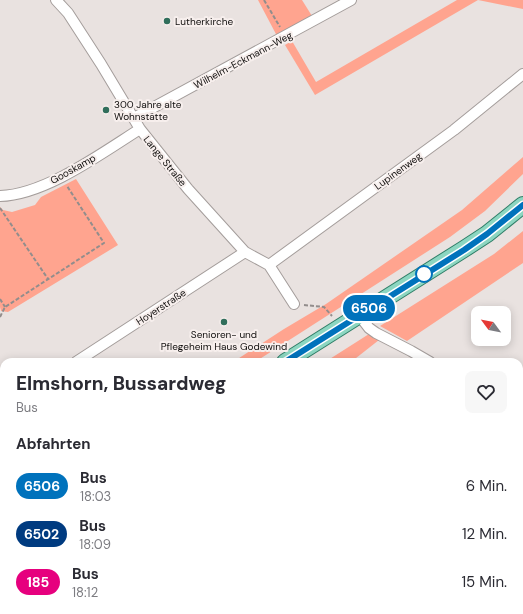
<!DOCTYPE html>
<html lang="de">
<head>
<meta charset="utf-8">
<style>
  :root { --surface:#fff; --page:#f7f7f7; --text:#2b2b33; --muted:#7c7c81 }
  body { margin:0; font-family:"DM Sans",sans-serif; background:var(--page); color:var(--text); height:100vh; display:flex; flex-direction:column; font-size:15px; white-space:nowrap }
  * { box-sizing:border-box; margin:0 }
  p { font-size:13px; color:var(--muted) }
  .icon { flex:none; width:22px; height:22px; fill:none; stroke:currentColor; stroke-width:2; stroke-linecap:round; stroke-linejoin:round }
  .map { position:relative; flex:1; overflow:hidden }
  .sheet { position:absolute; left:0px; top:358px; width:523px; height:256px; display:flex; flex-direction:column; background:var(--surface); border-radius:12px 12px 0 0; box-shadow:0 2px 10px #0003 }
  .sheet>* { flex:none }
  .badge { padding:0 8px; border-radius:13px; font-size:14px; line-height:26px }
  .needle { width:26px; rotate:302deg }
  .tools { position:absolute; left:471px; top:306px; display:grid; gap:8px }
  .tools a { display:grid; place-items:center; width:40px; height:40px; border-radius:8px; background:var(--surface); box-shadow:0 2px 10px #0003; font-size:20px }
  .map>.badge { position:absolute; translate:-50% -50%; box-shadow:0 0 0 2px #fff }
  h2 { padding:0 16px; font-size:15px; line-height:36px }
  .round { display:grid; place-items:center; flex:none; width:42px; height:42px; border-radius:8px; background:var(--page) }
  .summary { display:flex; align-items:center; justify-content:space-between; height:68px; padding:0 16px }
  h1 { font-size:19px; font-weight:800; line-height:30px }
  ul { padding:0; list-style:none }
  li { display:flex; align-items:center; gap:12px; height:48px; padding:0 16px }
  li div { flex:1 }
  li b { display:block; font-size:15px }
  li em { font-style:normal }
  li .badge { min-width:44px; font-weight:700; text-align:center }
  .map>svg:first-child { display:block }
</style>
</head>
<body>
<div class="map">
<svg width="523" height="614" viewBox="0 0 523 614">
  <rect width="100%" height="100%" fill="#e9e2e0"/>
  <!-- green -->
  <path fill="#ffa48f" d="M258 0H302L312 16 277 36Z
    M457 0H523V9L478 0 315 95 285 45 292 41 316 82Z
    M523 157V174L485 211 450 237 255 362H233L284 329 326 304 462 210Z
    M76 179 118 245 8 312 1 311 0 307V207L3 210 12 212 35 205 41 197Z
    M523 231V263L407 341 380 326 494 254Z
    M369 334 379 340 351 362H325Z"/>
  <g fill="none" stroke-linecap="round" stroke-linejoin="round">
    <defs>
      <path id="service" d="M0 578 4 575
        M61 610 64 614
        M41 614 47 610"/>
      <path id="minor" d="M56 0 68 13 101 64 140 129 188 189 245 252 269 265 294 304
        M134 118 351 0
        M0 196C45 195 102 153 140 129
        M269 265 454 130 523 74
        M359 315 369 328 376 333 411 351 430 362
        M76 362 245 252
        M519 386 523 382
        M0 412 4 409
        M519 426 523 431
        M519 594 523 588
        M505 614 507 610"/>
      <path id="primary" d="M285 362 464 249 487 234 523 205
        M0 545 4 542"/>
    </defs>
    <!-- service casing -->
    <use href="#service" stroke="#a49d9b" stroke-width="7"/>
    <!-- minor casing -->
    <use href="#minor" stroke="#a49d9b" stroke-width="12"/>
    <!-- primary casing -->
    <use href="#primary" stroke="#2f7e67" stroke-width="18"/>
    <!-- path -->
    <path stroke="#928d8c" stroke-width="2" stroke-dasharray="4 2" stroke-linecap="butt" d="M264 0 280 27
      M0 208 48 279
      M0 299 5 307
      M304 305 324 307 332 316
      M0 317 5 307 104 243 67 186
      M84 610 86 614"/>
    <!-- service -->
    <use href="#service" stroke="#fff" stroke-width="5"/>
    <!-- minor -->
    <use href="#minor" stroke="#fff" stroke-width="10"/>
    <!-- primary -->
    <use href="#primary" stroke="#8cd6c1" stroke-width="16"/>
  </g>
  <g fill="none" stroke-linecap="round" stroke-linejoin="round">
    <defs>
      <path id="line" d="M285 362 464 250 487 234 523 205"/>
    </defs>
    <!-- line casing -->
    <use href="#line" stroke="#fff" stroke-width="9"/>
    <!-- line -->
    <use href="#line" stroke="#0072bc" stroke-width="6"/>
  </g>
  <!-- markers -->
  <g fill="#306e5b" stroke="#f7efed" stroke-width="1.5">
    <circle cx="167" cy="21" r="4"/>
    <circle cx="106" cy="110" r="4"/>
    <circle cx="224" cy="322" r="4"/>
  </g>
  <circle fill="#fff" stroke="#0072bc" stroke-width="2" cx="424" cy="274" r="8"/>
  <g text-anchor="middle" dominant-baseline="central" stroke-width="4" stroke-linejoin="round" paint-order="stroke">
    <!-- poi labels -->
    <g font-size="10" fill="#100e0d" stroke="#f7efed" text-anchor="start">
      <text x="175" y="21">Lutherkirche</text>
      <text x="114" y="104">300 Jahre alte<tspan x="114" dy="12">Wohnstätte</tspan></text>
      <text x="224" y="334" text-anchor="middle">Senioren- und<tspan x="224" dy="12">Pflegeheim Haus Godewind</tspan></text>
    </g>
    <!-- street labels -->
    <g font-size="10" fill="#100e0d" stroke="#f7efed">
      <text transform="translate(243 60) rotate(-28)">Wilhelm-Eckmann-Weg</text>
      <text transform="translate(165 161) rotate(51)">Lange Straße</text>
      <text transform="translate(73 169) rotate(-29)">Gooskamp</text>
      <text transform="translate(398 171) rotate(-36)">Lupinenweg</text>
      <text transform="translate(161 307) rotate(-33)">Hoyerstraße</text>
    </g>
  </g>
</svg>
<div class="tools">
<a><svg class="needle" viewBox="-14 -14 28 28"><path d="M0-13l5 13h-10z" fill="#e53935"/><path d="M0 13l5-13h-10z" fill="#7c7c81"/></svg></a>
</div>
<b class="badge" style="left:369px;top:308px;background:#0072bc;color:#fff">6506</b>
<section class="sheet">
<div class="summary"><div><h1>Elmshorn, Bussardweg</h1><p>Bus</p></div><a class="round"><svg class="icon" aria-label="heart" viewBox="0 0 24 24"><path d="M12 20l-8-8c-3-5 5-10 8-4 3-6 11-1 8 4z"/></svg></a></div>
<h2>Abfahrten</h2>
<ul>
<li><span class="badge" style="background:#0072bc;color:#fff">6506</span><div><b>Bus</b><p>18:03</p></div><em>6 Min.</em></li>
<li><span class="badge" style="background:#003b80;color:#fff">6502</span><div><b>Bus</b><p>18:09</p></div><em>12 Min.</em></li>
<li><span class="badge" style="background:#e6007e;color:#fff">185</span><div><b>Bus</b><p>18:12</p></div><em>15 Min.</em></li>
</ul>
</section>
</div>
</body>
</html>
